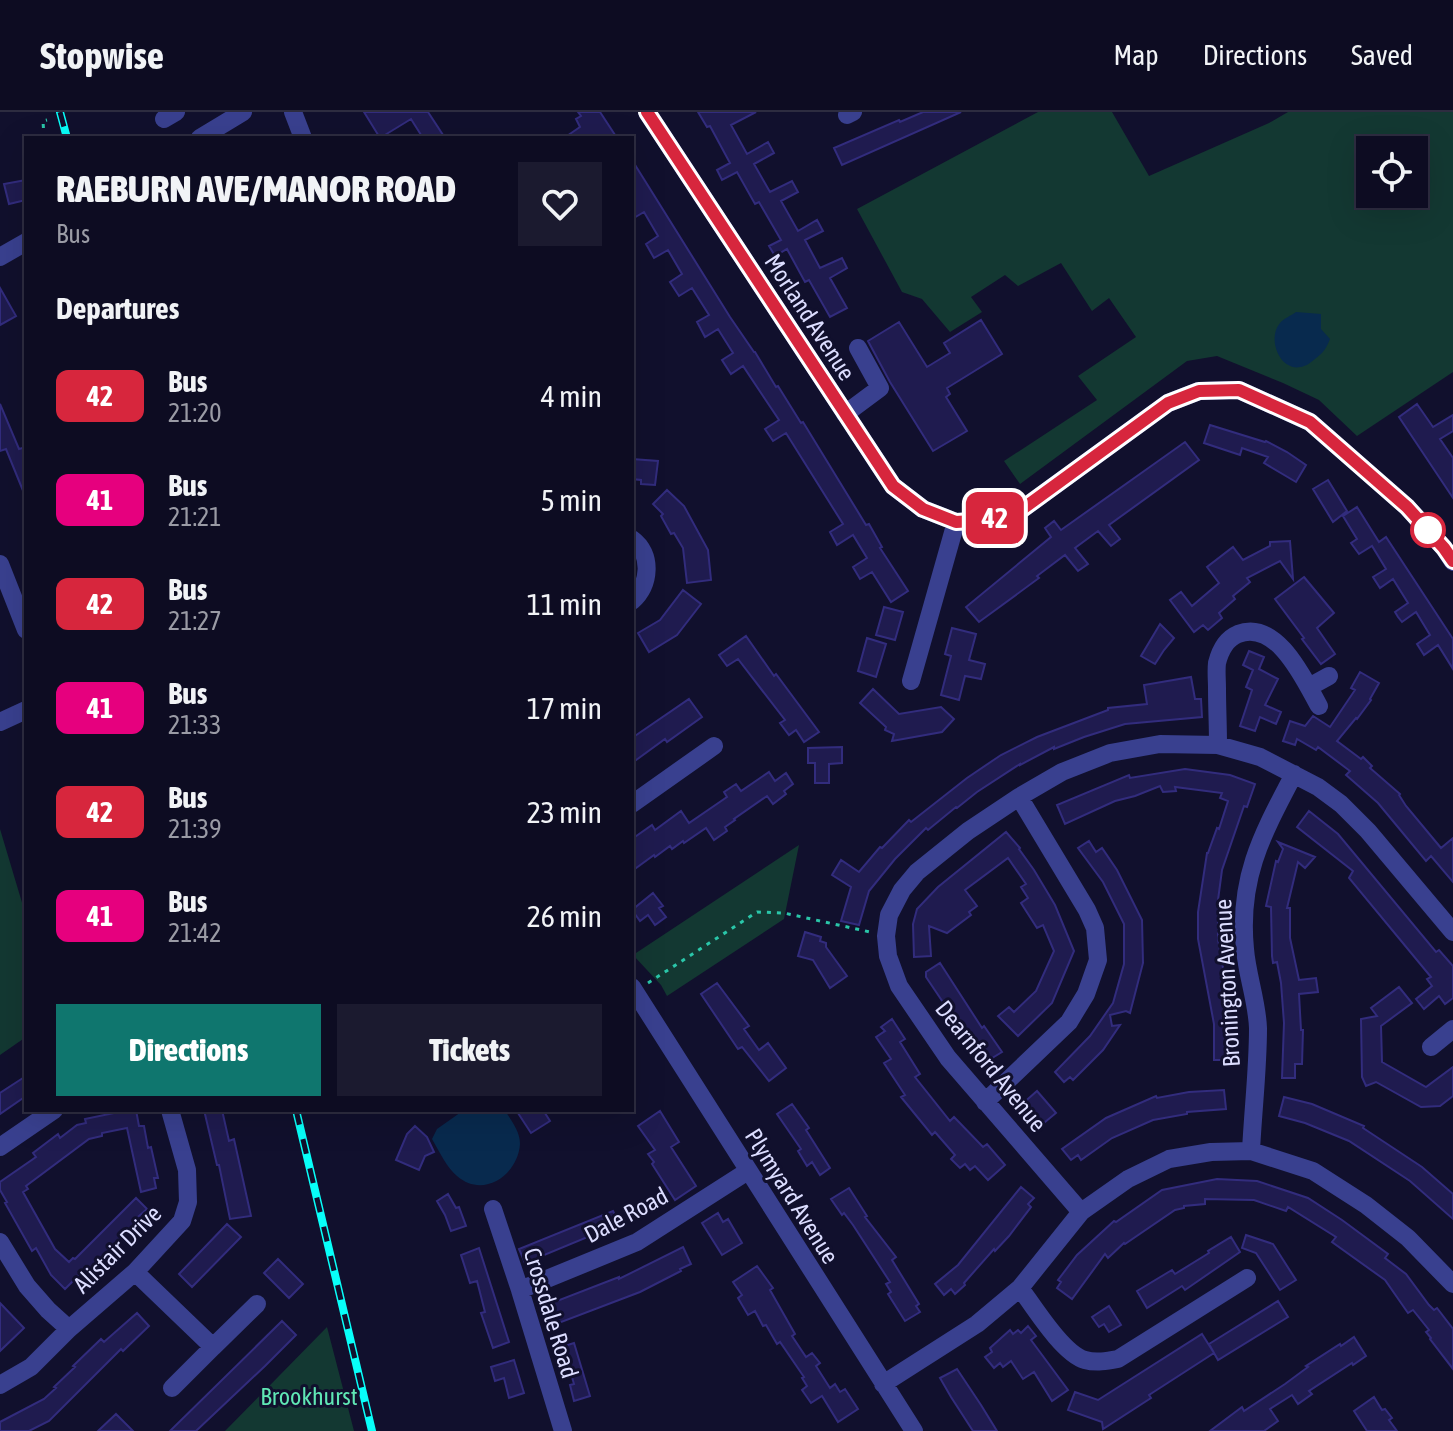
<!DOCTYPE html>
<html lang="en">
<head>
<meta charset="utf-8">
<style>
  :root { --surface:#0d0c22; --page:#1b1a2f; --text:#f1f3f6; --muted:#9a9ba5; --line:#2d2c40; --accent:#0f766e }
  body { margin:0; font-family:"Asap Condensed",sans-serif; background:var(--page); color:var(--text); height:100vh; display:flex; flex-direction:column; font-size:30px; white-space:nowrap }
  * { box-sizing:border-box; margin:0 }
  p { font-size:26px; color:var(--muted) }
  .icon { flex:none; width:44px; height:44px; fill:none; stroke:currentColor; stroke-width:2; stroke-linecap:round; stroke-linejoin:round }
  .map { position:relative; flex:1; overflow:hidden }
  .drawer { position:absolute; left:24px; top:24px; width:610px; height:976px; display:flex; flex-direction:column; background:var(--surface); border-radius:0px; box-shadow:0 8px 32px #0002,0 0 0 2px var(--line) }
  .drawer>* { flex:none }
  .badge { padding:0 16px; border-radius:12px; font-size:28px; line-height:52px }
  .tools { position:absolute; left:1356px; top:24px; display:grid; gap:16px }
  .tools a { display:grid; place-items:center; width:72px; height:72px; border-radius:0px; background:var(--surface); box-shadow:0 8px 32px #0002,0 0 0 2px var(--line); font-size:40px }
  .map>.badge { position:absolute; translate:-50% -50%; box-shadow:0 0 0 4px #fff }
  h2 { padding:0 32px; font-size:30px; line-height:72px }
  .round { display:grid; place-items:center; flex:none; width:84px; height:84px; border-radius:0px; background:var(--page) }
  .summary { display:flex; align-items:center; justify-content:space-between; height:136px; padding:0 32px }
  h1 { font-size:38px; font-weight:800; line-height:60px }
  .button { display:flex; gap:16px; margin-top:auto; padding:16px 32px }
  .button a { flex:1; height:92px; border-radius:0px; background:var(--accent); color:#fff; font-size:32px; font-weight:800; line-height:92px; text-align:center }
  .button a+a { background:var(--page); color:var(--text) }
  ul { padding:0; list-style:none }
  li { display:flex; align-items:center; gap:24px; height:104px; padding:0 32px }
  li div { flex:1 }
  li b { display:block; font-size:30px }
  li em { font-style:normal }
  li .badge { min-width:88px; font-weight:700; text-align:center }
  header { display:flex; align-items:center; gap:48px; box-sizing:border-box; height:112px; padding:0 40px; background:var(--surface); border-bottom:2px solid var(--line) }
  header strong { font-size:38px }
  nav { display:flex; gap:44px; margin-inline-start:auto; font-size:28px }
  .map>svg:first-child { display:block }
</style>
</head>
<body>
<header>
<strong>Stopwise</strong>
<nav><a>Map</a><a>Directions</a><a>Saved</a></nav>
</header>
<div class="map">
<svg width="1453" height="1319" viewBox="0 0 1453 1319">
  <rect width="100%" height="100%" fill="#11102d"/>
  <!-- green -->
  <path fill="#133832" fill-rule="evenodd" d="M1038 0H1112L1149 64 1269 11 1288 0H1453V260L1357 324 1319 288 1283 271 1217 244 1187 249 1020 372 1004 349 1097 288 1078 264 1136 225 1109 186 1092 199 1061 151 1018 174 1005 163 971 185 982 200 950 220 922 187 902 180 857 97ZM1370 38H1414V82H1370Z
    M0 717 26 804V925L0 943Z
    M799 733 784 807 667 884 661 873 633 843Z
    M327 1215 354 1319H225Z"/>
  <!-- water -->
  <path fill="#082a4e" d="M1296 200 1321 202V217L1330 227C1326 237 1323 241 1315 247 1311 250 1308 253 1304 254 1281 263 1266 227 1280 211 1283 207 1292 203 1296 200Z
    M464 998H505C511 1009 520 1019 520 1032 518 1063 483 1087 457 1064 447 1056 439 1039 432 1027L437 1017Z"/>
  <!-- building -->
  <path fill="#1f1b4f" stroke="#322c7d" stroke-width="2" d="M364 0H428L445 26H423L411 7 380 26Z
    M578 0H600L617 26H564L580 15 576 7 581 4Z
    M698 0H756L731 13 747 42 768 30 774 41 754 52 770 80 792 69 798 80 781 89 798 119 817 108 823 119 805 128 820 156 842 146 847 156 830 166 847 196 830 205 809 168 805 170 787 137 775 144 769 134 781 128 759 90 755 92 737 60 722 68 717 58 730 51 710 14 707 15Z
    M923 0H961L842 53 834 36 899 8 900 10Z
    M632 48 730 205 754 240H755L776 275 778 274 801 311 803 310 866 413 869 412 882 435 880 436 908 479 891 490 872 460 860 467 853 455 867 446 853 423 837 433 830 420 843 412 786 321 773 329 765 317 779 308 743 254 731 262 722 248 733 241 718 217 705 225 697 210 709 203 692 176 679 184 670 170 682 162 668 138 654 146 646 132 658 124 644 100 632 107Z
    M26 68V88L9 92 4 72Z
    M0 176 16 204 0 213Z
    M981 208 1002 242 947 276 950 282 946 285 967 319 933 339 890 270 868 229 899 210 927 255 950 241 944 231Z
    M0 292 19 337 26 335V386L6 337 0 339Z
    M1417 292 1433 315 1453 303V319L1440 327 1453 346V386L1399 305Z
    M1210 313 1265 330 1266 329 1287 340 1306 353 1296 370 1264 351 1268 345 1242 336 1240 343 1204 331Z
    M1185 330 1199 348 1109 413 1120 427 1111 434 1098 419 1075 436 1088 452 1078 459 1065 443 1037 464 1039 466 979 510 966 495 1051 425 1045 416 1054 409 1061 418Z
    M632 347 658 349 655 373 641 372V368L632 367Z
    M1328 368 1347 399 1333 410 1313 377Z
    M667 378 684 394 708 438 711 468 687 471 683 436 674 421 671 422 661 404 663 402 653 392Z
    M1357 395 1379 430 1386 425 1453 527V557L1438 533 1424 543 1417 532 1430 523 1416 500 1402 510 1398 505 1395 500 1408 491 1393 467 1380 476 1373 465 1386 457 1372 434 1359 442 1351 431 1357 427 1343 404Z
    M1290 429 1293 467 1280 449 1247 466 1250 470 1233 484 1235 487 1219 501 1222 506 1208 518 1203 513 1194 520 1170 488 1181 480 1192 494 1219 471 1207 455 1233 435 1243 448 1270 434V430Z
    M1304 465 1334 501 1317 516 1335 542 1321 552 1302 527 1304 526 1275 487Z
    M683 478 701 492 677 523 649 540 638 521 660 508Z
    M884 495 903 500 895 528 876 523Z
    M1160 512 1174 526 1164 538 1155 552 1141 544Z
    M952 516 976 522 969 548 985 552 981 567 965 564 959 588 941 583 951 544 945 542Z
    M746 524 774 564 776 562 819 620 804 630 796 618 789 623 780 611 785 608 738 547 727 554 719 543Z
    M867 526 886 532 876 565 858 559Z
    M1249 539 1264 545 1259 557 1278 567 1265 593 1281 600 1276 612 1260 605 1255 619 1240 614 1252 578 1246 575 1253 558 1243 553Z
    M1360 560 1379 571 1370 587 1371 588 1357 607 1356 606 1337 629 1361 647 1363 645 1372 654 1370 656 1400 682 1399 683 1406 694 1441 736 1453 726V770L1431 744 1426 749 1378 691 1346 663 1350 659 1318 635 1316 638 1297 627 1295 633 1283 629 1290 609 1305 614 1313 604 1330 615 1355 578 1351 576Z
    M1191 565 1195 587H1201L1202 605 1125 612 1084 625 1054 637V635L1020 653V652L977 680 957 696 956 695 928 718 926 716 895 747 869 779 859 813 841 809 851 775 832 763 841 748 859 760 880 735 882 736 909 708 911 710 967 666 1001 643 1037 625 1108 598V596L1147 592 1144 573Z
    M873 577 899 602 941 595 954 607 942 620 892 629 894 622 885 618 886 615 860 591Z
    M689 587 702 605 667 630 665 627 632 651V626Z
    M842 635V651L829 652V671H815V651H808V636Z
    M1185 657 1230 663 1255 672 1247 695 1244 694 1222 758 1218 788V827L1232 908V948H1214V912L1198 827V800L1207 741H1208L1217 716 1219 717 1228 689 1220 686 1222 681 1175 675 1176 679 1163 680 1160 674 1135 684 1115 689 1065 712 1057 693 1129 663 1130 666Z
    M769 660 775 669 786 661 793 672 784 679 786 682 773 692 767 684 734 707 735 708 725 715 727 719 714 728 706 716 684 731 683 729 672 737 670 734 655 745 654 743 632 759V727L652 713 655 718 681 699 689 711 727 685 724 680 736 672 741 679Z
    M1309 699 1338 722 1436 840 1439 838 1453 854V886L1445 892 1439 884 1424 897 1416 887 1432 874 1427 867 1431 865 1349 766 1353 759 1297 715Z
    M1006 720 1020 736 1019 737 1034 758 1055 793 1074 839 1052 891 1018 924 998 904 1009 895 1014 900 1036 879 1054 839 1043 813 1037 816 1021 791 1028 786 1021 775 1026 772 1008 746 965 778 977 794 969 800 971 803 947 821 929 814 931 844 914 845 913 812 917 797 938 775Z
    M1089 729 1096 740 1102 736 1117 758 1142 808 1143 851 1130 901 1126 899 1110 903 1112 914 1120 913 1103 938 1073 968 1070 965 1064 970 1055 960 1090 924 1113 891 1124 852V812L1103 770 1078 736Z
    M1278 730 1315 745 1305 756 1298 750 1287 796H1290V826L1299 868 1316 866 1318 880 1299 882 1301 918H1303L1302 952H1295V966H1282L1284 911 1281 871 1277 850 1273 851 1272 844 1271 795 1266 794 1276 749 1278 750 1283 737Z
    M653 781 663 794 659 796 666 805 655 813 648 803 640 809 632 798Z
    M805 820 821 825 820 829 826 831V835L847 864 830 876 813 848 798 844Z
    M940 851 982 916 984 914 1002 940 984 951 926 865V860Z
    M717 871 749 914 744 917 759 938 768 931 786 956 769 969 742 935 738 937 701 882Z
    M1399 875 1412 891 1381 914 1382 950 1426 975 1453 955V984L1440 994 1421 995 1376 970 1366 974 1362 965 1361 907 1377 904 1371 896Z
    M892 907 905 927 900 930 920 962 915 965 950 1009 954 1005 983 1035 987 1032 1005 1053 988 1068 975 1054 970 1058 965 1052 960 1056 951 1047 955 1043 935 1020 932 1023 901 985 905 983 884 951 891 947 876 925 885 919 881 915Z
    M26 964V984L0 1002V981Z
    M1224 978 1226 997 1187 1000V1002L1153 1008 1112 1026 1081 1048 1078 1043 1071 1048 1062 1037 1106 1006 1156 984 1157 986 1189 980Z
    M1037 979 1056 1001 1039 1015 1021 993Z
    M1284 985 1312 992 1364 1014 1363 1016 1422 1055 1453 1082V1107L1410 1069 1349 1029 1305 1011 1279 1004Z
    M792 992 809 1016 806 1018 830 1056 820 1063 812 1050 807 1054 798 1039 801 1037 777 1002Z
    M113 998H136L139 1014H144L148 1036 151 1035 158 1066H154L156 1076 141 1080 127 1016 102 1021V1024L89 1027 26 1074 28 1077 23 1080 55 1137 69 1150 73 1146 75 1147 136 1086 147 1097 139 1104 142 1107 110 1139 83 1165 80 1162 65 1177 51 1163 36 1136 32 1139 5 1091 7 1090 0 1078V1070L36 1045 33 1041 58 1022 60 1026 77 1013 86 1011 85 1007 114 1001Z
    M204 998H222L229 1029 234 1027 251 1104 230 1107 219 1053H217Z
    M516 998H543L550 1009 531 1021Z
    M660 999 679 1030 671 1035 696 1074 675 1088 652 1052 654 1050 648 1042 655 1038 638 1014Z
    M415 1014 427 1025 434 1040 425 1044 419 1058 396 1048 407 1022Z
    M1217 1067 1257 1069 1308 1086 1342 1108 1388 1142 1385 1146 1406 1162 1429 1193 1434 1198 1437 1196 1453 1217V1257L1430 1227 1431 1226 1426 1220 1429 1218 1413 1198 1408 1201 1385 1168 1332 1130 1336 1125 1288 1095 1286 1099 1254 1088 1205 1087V1092L1184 1094V1096L1175 1098 1125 1132 1124 1131 1108 1146 1105 1142 1072 1187 1057 1176 1061 1170 1058 1168 1077 1143 1114 1109 1116 1110 1162 1078Z
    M1021 1075 1034 1086 1028 1092 1031 1095 1009 1124 995 1139 994 1137 964 1171 965 1173 955 1182 951 1177 944 1183 935 1172 958 1153Z
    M849 1076 867 1104 865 1105 896 1145 892 1148 919 1192 916 1194 920 1200 905 1209 888 1182 891 1180 886 1172 890 1170 853 1113 844 1101 842 1103 831 1087Z
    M448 1082 456 1096 459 1095 466 1114 451 1119 445 1103 437 1089Z
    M613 1099 619 1112 525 1151 519 1137Z
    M718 1101 723 1110 728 1107 742 1131 722 1143 702 1111Z
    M227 1112 241 1125 192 1175 179 1162Z
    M1246 1123 1273 1132 1296 1168 1280 1178 1256 1141 1242 1136Z
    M1231 1125 1240 1140 1185 1178 1182 1174 1147 1196 1137 1179 1172 1158 1175 1162 1209 1141 1208 1139Z
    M683 1135 691 1152 680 1157 681 1159 640 1180 556 1212 549 1192 619 1165V1167Z
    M479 1136 509 1230 493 1236 481 1201 485 1200 477 1169 470 1171 461 1143Z
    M278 1147 303 1172 289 1186 264 1161Z
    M757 1154 773 1176 770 1178 795 1222 792 1224 806 1245 812 1241 820 1251 816 1254 830 1276 835 1272 840 1280 845 1277 858 1297 838 1310 822 1284 811 1291 802 1278 807 1274 802 1266 804 1265 780 1230 777 1232 766 1213 763 1214 755 1199 748 1203 738 1186 742 1183 733 1170Z
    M1278 1189 1288 1205 1218 1248 1209 1232Z
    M0 1191 24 1216 0 1239Z
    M1109 1194 1121 1213 1109 1220 1104 1212 1099 1215 1092 1205Z
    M137 1201 149 1214 123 1239 121 1237 49 1309 29 1319H0V1310L44 1287 56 1276 54 1275 75 1255 73 1254 101 1227 104 1230Z
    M282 1209 296 1223 265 1254 196 1319H170Z
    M1028 1214 1036 1224 1031 1228 1068 1278 1052 1289 1034 1260 1023 1267 1011 1249 1003 1255 1000 1251 994 1256 985 1245 992 1240 990 1236 1010 1218 1013 1222 1018 1218 1021 1221Z
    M1202 1222 1214 1241 1149 1283 1151 1286 1103 1317 1102 1310 1068 1298 1075 1280 1098 1288Z
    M1354 1225 1366 1244 1353 1253 1352 1251 1309 1279 1312 1282 1298 1292 1292 1283 1270 1297 1278 1309 1264 1319H1210L1242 1295 1244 1299 1285 1272 1308 1255 1306 1254 1340 1232 1341 1234Z
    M574 1231 590 1284 574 1289 570 1273 574 1272 567 1248 562 1249 558 1236Z
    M514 1248 524 1281 509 1286 504 1266 495 1269 491 1255Z
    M957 1257 981 1293 997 1319H973L951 1285 940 1266Z
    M1374 1285 1382 1298 1385 1297 1392 1306 1389 1308 1397 1319H1367L1354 1299Z
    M116 1302 133 1319H98Z"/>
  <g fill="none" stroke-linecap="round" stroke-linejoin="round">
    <!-- path -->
    <path stroke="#2ac6a9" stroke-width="3" stroke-dasharray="4 6" stroke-linecap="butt" d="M44 26 43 9 47 8
      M648 871 757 800 784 801 870 820"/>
    <!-- minor -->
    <path stroke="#39408f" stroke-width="18" d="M293 0 303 26
      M647 0 893 374 923 397 956 410 989 408 1021 398 1168 291 1199 279 1239 278 1310 310 1407 395 1444 436 1453 450
      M847 3 853 0
      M164 7 176 0
      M200 26 243 0
      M0 145 26 130
      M845 302 880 276 858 236
      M632 427C653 442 650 473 632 489
      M0 452 26 518
      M911 569 956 410
      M1309 575 1329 564
      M0 610 26 598
      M1218 633C1218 614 1217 595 1217 576 1217 568 1216 559 1217 551 1220 539 1226 527 1238 522 1277 507 1304 567 1319 594
      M632 692 714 634
      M632 875 914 1319
      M1431 935 1453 917
      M985 990 1069 910 1086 882 1098 848 1095 816 1087 798 1019 685
      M0 1035 54 998
      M1251 1039C1253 998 1258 957 1258 916 1257 889 1247 863 1245 837 1238 766 1262 723 1294 662
      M493 1097 520 1178 563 1319
      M1081 1100 948 946 899 874 888 844 886 824 889 803 902 778 917 760 968 719 1019 685 1062 660 1110 641 1160 632 1218 633 1260 645 1318 675 1341 692 1368 719 1453 820
      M0 1130 27 1174 48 1198 69 1217
      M135 1160 213 1235 257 1192
      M1020 1176C1034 1195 1063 1242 1085 1248 1096 1251 1107 1249 1118 1247L1247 1166
      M520 1178 637 1130 748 1059
      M883 1272 977 1212 1020 1176 1081 1100 1128 1067 1169 1047 1211 1040 1251 1039 1313 1059 1366 1093 1408 1126 1453 1172
      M0 1273 31 1255 69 1217 135 1160 182 1109 188 1090 187 1058 170 998
      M172 1276 213 1235"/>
    <defs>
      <path id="rail" d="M60 0 67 26
        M296 998 372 1319"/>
    </defs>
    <!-- rail casing -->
    <use href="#rail" stroke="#08fff9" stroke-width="8"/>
    <!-- rail -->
    <use href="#rail" stroke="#11102d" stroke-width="5" stroke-dasharray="15" stroke-linecap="butt"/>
  </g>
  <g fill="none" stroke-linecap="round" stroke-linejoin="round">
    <defs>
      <path id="line" d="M647 0 893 374 923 397 956 410 989 408 1021 398 1168 291 1199 279 1239 278 1310 310 1407 395 1444 436 1453 449"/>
    </defs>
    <!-- line casing -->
    <use href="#line" stroke="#fff" stroke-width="18"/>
    <!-- line -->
    <use href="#line" stroke="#d7263d" stroke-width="12"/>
  </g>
  <!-- markers -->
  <circle fill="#fff" stroke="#d7263d" stroke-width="4" cx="1428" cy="418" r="16"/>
  <g text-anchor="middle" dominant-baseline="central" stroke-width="6" stroke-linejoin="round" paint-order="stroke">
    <!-- street labels -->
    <g font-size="24" fill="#dcddff" stroke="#11102d">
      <text transform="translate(810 205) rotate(57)">Morland Avenue</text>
      <text transform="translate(1227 871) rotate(-93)">Bronington Avenue</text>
      <text transform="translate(991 954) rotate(51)">Dearnford Avenue</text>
      <text transform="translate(792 1084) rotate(58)">Plymyard Avenue</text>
      <text transform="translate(626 1103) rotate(-28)">Dale Road</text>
      <text transform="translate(117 1137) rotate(-45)">Alistair Drive</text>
      <text transform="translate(551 1201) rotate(73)">Crossdale Road</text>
    </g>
    <!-- park labels -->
    <g font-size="24" fill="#60e7b5" stroke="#11102d">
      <text x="309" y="1284">Brookhurst</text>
    </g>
  </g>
</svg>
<div class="tools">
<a><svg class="icon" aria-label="locate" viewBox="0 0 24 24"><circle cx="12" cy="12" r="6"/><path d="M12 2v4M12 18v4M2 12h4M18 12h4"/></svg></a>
</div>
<b class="badge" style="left:995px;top:406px;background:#d7263d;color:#fff">42</b>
<section class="drawer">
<div class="summary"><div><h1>RAEBURN AVE/MANOR ROAD</h1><p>Bus</p></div><a class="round"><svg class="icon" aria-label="heart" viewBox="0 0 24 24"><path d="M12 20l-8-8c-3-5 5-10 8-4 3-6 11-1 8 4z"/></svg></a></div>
<h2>Departures</h2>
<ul>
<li><span class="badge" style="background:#d7263d;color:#fff">42</span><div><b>Bus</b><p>21:20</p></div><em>4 min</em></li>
<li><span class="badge" style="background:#e6007e;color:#fff">41</span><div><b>Bus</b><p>21:21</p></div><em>5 min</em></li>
<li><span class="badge" style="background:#d7263d;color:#fff">42</span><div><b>Bus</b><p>21:27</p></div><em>11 min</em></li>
<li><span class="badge" style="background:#e6007e;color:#fff">41</span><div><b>Bus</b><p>21:33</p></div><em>17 min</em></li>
<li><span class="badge" style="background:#d7263d;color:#fff">42</span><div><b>Bus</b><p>21:39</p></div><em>23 min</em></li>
<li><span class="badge" style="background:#e6007e;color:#fff">41</span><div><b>Bus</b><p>21:42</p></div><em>26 min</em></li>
</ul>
<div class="button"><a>Directions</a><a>Tickets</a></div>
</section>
</div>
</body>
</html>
